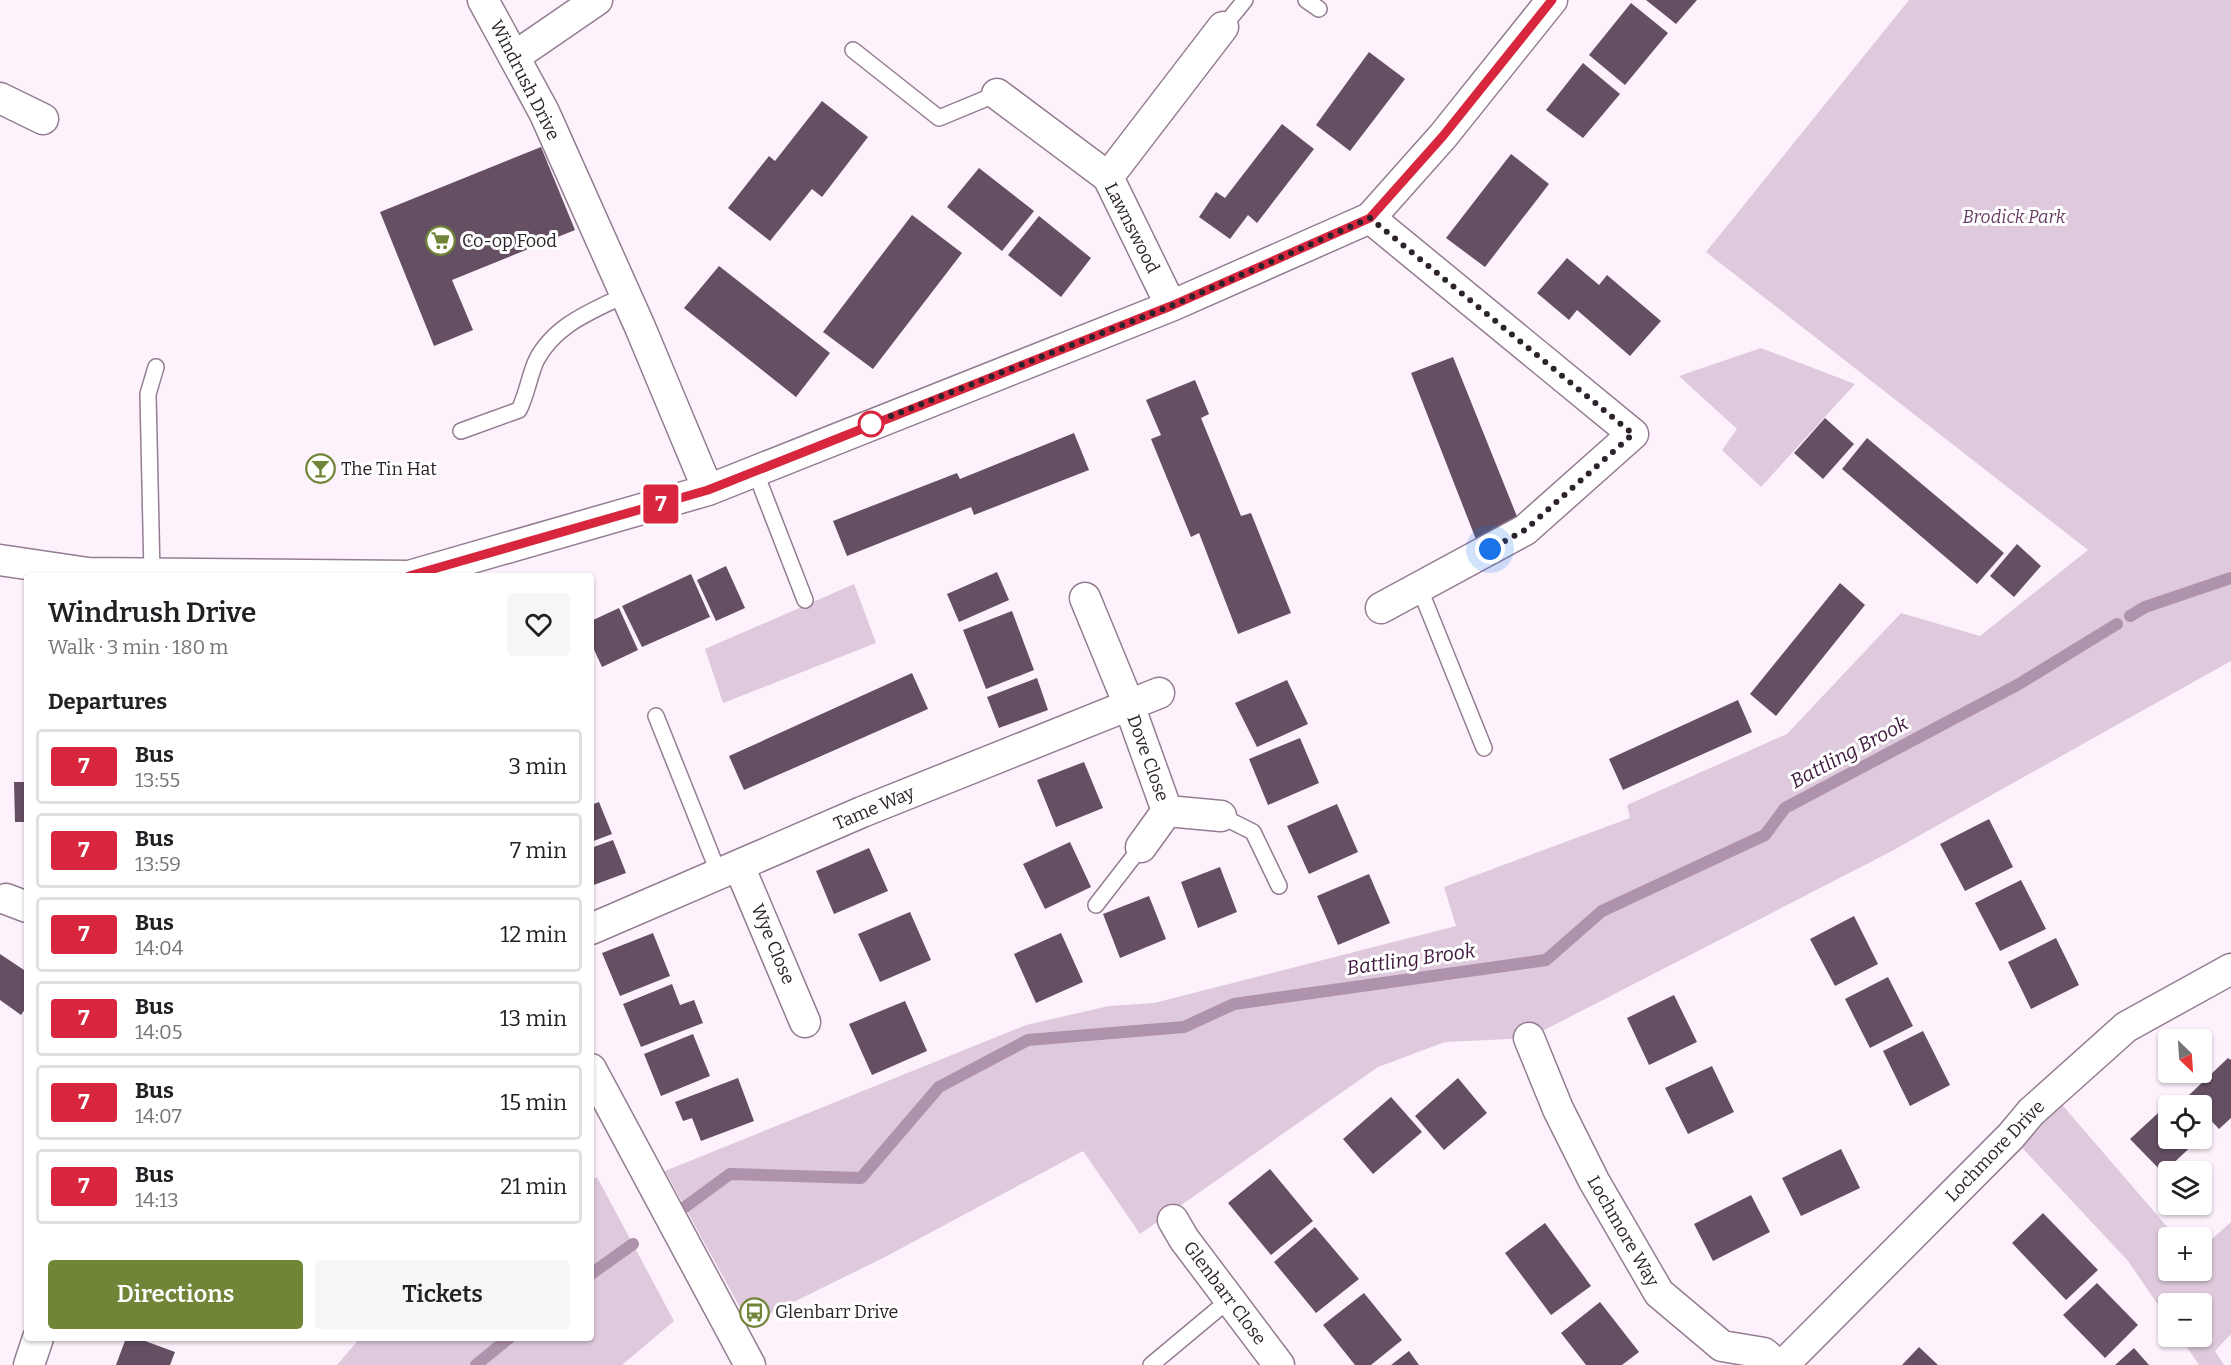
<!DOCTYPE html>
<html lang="en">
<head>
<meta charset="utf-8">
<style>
  :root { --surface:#fff; --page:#f6f6f6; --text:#202124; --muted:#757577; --line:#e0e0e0; --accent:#708537 }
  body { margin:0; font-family:Bitter,serif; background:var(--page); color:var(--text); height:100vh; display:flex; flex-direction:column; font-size:22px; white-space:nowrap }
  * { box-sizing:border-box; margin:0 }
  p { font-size:20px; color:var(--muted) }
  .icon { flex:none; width:33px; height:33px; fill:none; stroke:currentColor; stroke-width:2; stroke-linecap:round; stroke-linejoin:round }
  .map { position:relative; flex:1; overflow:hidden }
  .panel { position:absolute; left:24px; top:573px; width:570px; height:768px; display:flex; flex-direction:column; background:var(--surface); border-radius:6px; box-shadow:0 2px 4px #0004 }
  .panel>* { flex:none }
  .badge { padding:0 12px; border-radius:4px; font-size:21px; line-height:39px }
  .needle { width:39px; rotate:155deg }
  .tools { position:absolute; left:2158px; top:1029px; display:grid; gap:12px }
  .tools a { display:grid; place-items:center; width:54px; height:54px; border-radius:6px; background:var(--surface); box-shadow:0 2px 4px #0004; font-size:30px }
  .you { position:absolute; width:30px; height:30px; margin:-15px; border:4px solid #fff; border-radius:50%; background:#1a73e8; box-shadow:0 0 0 9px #1a73e833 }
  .map>.badge { position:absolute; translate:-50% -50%; box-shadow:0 0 0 3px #fff }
  h2 { padding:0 24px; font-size:22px; line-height:54px }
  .round { display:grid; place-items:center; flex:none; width:63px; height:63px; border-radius:6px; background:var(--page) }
  .headline { display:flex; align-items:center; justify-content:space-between; height:102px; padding:0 24px }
  h1 { font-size:28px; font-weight:600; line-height:45px }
  .primary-button { display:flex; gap:12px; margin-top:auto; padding:12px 24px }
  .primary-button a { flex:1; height:69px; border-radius:6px; background:var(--accent); color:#fff; font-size:24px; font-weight:600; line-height:69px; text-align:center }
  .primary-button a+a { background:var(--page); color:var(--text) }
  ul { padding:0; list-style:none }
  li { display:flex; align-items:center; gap:18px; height:75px; margin:0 12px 9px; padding:0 12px; border:3px solid var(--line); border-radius:6px }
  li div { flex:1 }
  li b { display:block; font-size:22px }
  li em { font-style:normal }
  li .badge { min-width:66px; font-weight:700; text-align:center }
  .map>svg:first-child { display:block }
</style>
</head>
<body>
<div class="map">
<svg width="2231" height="1365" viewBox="0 0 2231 1365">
  <rect width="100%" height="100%" fill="#fdf2fc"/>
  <!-- green -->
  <path fill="#decadc" d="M1909 0H2231V661L1890 852 1529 1038 1445 1042 1378 1067 1140 1234 1083 1151 885 1257 749 1324 665 1171 1026 1025 1109 1006 1154 1003 1456 926 1444 887 1630 818 1627 805 1787 734 1901 613 1980 636 2088 550 1706 252Z
    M1761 348 1855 384 1761 487 1722 450 1737 429 1679 376Z
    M854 584 876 643 723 703 705 649Z
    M2052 1093 2176 1237 2169 1238V1270H2202V1248L2231 1222V1334L2215 1351 2224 1365H2199L2180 1337 2202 1336V1304H2169V1321L2128 1261 2014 1139Z
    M597 1177 674 1321 622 1365H337L360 1338H591V1180Z"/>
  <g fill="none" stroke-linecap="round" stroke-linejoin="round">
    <!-- stream -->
    <path stroke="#af92ac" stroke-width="12" d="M2130 616 2145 607 2231 578
      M685 1207 730 1174 861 1178 939 1087 1028 1040 1184 1027 1234 1004 1546 960 1602 911 1765 835 1785 808 2019 684 2117 624
      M591 1274 633 1244
      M476 1365 509 1338"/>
  </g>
  <!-- building -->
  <path fill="#654f63" d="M1646 0H1697L1676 24Z
    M1631 3 1668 33 1625 85 1589 55Z
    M1369 52 1405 79 1350 151 1316 125Z
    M1583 63 1620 94 1583 138 1546 110Z
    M822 101 868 137 822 197 812 189 770 241 728 208 769 156 775 161Z
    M1282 124 1314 149 1257 223 1248 215 1230 239 1199 217 1216 192 1225 198Z
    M541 147 575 230 452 280 473 330 434 346 380 212Z
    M1511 154 1549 184 1485 267 1446 238Z
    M979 168 1034 211 1002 251 947 207Z
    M912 215 962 253 873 369 823 332Z
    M1039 216 1091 258 1061 297 1008 255Z
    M1567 258 1599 285 1607 275 1661 321 1630 356 1577 310 1569 320 1537 293Z
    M719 266 830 353 796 397 684 308Z
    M1453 357 1520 524 1477 542 1411 373Z
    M1195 380 1209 414 1201 418 1228 484 1241 516 1251 513 1291 613 1238 634 1199 533 1191 537 1151 439 1161 435 1146 400Z
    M1825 418 1854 444 1823 479 1794 453Z
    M1074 433 1089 470 974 515 971 507 847 556 833 521 957 473 960 479Z
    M1867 438 2004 553 1977 584 1842 469Z
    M2017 544 2041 566 2014 597 1990 576Z
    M726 566 745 608 716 621 697 580Z
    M997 572 1009 600 959 622 947 594Z
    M691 574 710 617 642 647 622 606Z
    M1840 583 1865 605 1776 716 1750 694Z
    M619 608 638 650 602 667 591 643V621Z
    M1012 611 1034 670 986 689 963 630Z
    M912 673 928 709 744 790 729 756Z
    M1037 678 1048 710 999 728 987 697Z
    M1287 680 1308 724 1257 747 1235 703Z
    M1738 700 1752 732 1623 790 1609 759Z
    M1300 738 1319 783 1268 805 1249 759Z
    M1084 762 1103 808 1056 827 1037 780Z
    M14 782H27V822H15Z
    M599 802 612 834 591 842V805Z
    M1337 804 1358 852 1309 874 1287 826Z
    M1989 819 2013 867 1965 891 1940 844Z
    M613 840 626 873 591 886V848Z
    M1070 842 1091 887 1045 909 1023 864Z
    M869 848 888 891 834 914 816 871Z
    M1220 867 1237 912 1198 928 1181 882Z
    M1369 874 1390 923 1338 945 1317 896Z
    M2021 880 2046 929 2000 951 1975 903Z
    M1149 896 1166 939 1120 958 1103 914Z
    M910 912 931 960 880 982 858 934Z
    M1854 916 1878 964 1835 986 1810 939Z
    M653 933 670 976 620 996 602 953Z
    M1061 933 1083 982 1036 1003 1014 954Z
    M2056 938 2079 985 2031 1009 2008 962Z
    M0 954 27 972V1006L21 1015 0 1000Z
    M1888 977 1913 1026 1870 1048 1845 999Z
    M672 984 680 1005 694 1000 703 1023 641 1047 623 1004Z
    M1674 995 1697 1042 1649 1065 1627 1018Z
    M905 1001 927 1051 872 1075 849 1024Z
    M1923 1031 1950 1085 1910 1106 1883 1051Z
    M693 1034 710 1076 661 1096 644 1054Z
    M2228 1058 2231 1060V1118L2219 1129 2202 1111V1106H2197L2188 1096Z
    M1712 1066 1734 1112 1688 1134 1665 1088Z
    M738 1078 754 1121 701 1141 692 1118 683 1121 675 1102Z
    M1458 1078 1487 1113 1444 1150 1415 1116Z
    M1391 1097 1422 1132 1373 1174 1343 1139Z
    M2169 1103V1138H2200L2163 1173 2130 1139Z
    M1841 1149 1860 1188 1801 1216 1782 1178Z
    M1270 1169 1313 1221 1271 1255 1228 1203Z
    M1751 1195 1770 1232 1713 1261 1694 1224Z
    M2043 1213 2098 1270 2066 1300 2012 1243Z
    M1545 1223 1591 1286 1551 1315 1505 1253Z
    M1315 1227 1359 1279 1316 1313 1274 1262Z
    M2097 1283 2138 1325 2105 1358 2063 1315Z
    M1364 1293 1402 1340 1371 1365H1355L1323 1325Z
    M1600 1302 1639 1352 1622 1365H1586L1561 1333Z
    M126 1338H137L175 1352 170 1365H116Z
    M1919 1347 1938 1365H1902Z
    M2134 1348 2149 1365H2115Z
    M1409 1351 1419 1365H1391Z"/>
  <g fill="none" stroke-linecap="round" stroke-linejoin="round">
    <defs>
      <path id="lane" d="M1306 0 1319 9
        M1223 27 1245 0
        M853 50 939 118 997 94
        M461 431 519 410C527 394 529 377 536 361 554 325 592 311 625 295
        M755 471 805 600
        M152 574 148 394 156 367
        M1419 587 1484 748
        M656 716 719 874
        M1221 816 1253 832 1279 886
        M1096 905 1141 847
        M1151 1365 1230 1299"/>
      <path id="street" d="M483 0 544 112 640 327 708 490
        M514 57 597 0
        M997 94 1108 177 1171 306
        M0 98 43 119
        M1108 177 1223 27
        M1370 218 1633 434 1525 530 1381 608
        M0 560 88 573 409 576 708 490 1171 306 1370 218 1443 136 1552 0
        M1085 598 1129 705 1167 811
        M1141 847 1167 811 1221 816
        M739 866 805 1022
        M6 899 27 907
        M591 929 862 812 1159 693
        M1529 1038 1558 1109 1594 1181 1659 1293 1722 1346 1764 1353 1777 1365
        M591 1069 750 1365
        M1173 1220 1184 1239 1279 1365
        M29 1365 38 1338
        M1783 1365 2011 1136 2031 1112 2126 1027 2231 969"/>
    </defs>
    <!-- lane casing -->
    <use href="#lane" stroke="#947c92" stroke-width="18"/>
    <!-- street casing -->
    <use href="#street" stroke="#947c92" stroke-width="33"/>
    <!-- lane -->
    <use href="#lane" stroke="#fff" stroke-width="15"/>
    <!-- street -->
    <use href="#street" stroke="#fff" stroke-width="30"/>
  </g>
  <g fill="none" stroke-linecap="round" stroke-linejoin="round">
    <defs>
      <path id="line" d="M409 576 708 490 1171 306 1370 218 1443 136 1552 0"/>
    </defs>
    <!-- line casing -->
    <use href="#line" stroke="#fff" stroke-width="14"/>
    <!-- line -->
    <use href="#line" stroke="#d7263d" stroke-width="9"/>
    <!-- walk -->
    <path stroke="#2d232c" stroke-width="6" stroke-dasharray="0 10.8" d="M871 424 1171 306 1370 218 1633 434 1525 530 1490 549"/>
  </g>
  <!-- icons -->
  <defs>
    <symbol id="supermarket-ring" viewBox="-11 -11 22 22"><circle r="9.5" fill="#fff" stroke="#708537" stroke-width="1.5"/><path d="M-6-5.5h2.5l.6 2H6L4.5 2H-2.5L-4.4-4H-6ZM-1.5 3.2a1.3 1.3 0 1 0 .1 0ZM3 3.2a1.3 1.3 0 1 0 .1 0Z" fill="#708537"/></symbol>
    <symbol id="bar-ring" viewBox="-11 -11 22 22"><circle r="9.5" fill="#fff" stroke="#708537" stroke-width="1.5"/><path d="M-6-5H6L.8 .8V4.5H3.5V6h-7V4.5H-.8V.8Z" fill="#708537"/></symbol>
    <symbol id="bus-ring" viewBox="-11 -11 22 22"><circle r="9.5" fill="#fff" stroke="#708537" stroke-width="1.5"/><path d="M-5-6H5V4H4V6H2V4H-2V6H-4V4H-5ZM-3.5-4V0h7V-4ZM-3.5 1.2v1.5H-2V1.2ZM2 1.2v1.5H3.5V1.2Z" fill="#708537"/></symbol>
  </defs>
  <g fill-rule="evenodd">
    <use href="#supermarket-ring" x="424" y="224" width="33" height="33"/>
    <use href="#bar-ring" x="304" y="452" width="33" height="33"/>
    <use href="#bus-ring" x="738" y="1296" width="33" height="33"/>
  </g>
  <!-- markers -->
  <circle fill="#fff" stroke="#d7263d" stroke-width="3" cx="871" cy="424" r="12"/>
  <g text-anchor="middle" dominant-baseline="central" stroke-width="6" stroke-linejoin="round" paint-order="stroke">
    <!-- street labels -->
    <g font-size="18" fill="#2d232c" stroke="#fff">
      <text transform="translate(525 80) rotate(63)">Windrush Drive</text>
      <text transform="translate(1132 228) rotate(63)">Lawnswood</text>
      <text transform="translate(1148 758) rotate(70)">Dove Close</text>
      <text transform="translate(874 808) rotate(-23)">Tame Way</text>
      <text transform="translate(773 944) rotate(67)">Wye Close</text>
      <text transform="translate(1995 1151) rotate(-46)">Lochmore Drive</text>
      <text transform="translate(1623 1231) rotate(60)">Lochmore Way</text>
      <text transform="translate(1225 1293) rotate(53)">Glenbarr Close</text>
    </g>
    <!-- park labels -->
    <g font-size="18" font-style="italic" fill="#693f66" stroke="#fff">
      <text x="2014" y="217">Brodick Park</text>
    </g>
    <!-- poi labels -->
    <g font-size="18" fill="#2d232c" stroke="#fff" text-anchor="start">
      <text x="462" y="241">Co-op Food</text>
      <text x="341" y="469">The Tin Hat</text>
      <text x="775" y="1312">Glenbarr Drive</text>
    </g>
    <!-- water labels -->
    <g font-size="20" font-style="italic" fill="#40193e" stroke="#fff">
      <text transform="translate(1849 752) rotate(-28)">Battling Brook</text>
      <text transform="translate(1411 959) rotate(-8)">Battling Brook</text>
    </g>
  </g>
</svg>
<div class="tools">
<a><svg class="needle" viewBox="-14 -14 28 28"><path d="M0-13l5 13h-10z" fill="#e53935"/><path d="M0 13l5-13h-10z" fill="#757577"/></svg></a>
<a><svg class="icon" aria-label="locate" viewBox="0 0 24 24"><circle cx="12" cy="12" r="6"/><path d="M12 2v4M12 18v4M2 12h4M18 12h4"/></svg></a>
<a><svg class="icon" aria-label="layers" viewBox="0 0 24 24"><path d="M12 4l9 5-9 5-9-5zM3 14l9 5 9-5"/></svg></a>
<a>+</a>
<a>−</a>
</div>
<div class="you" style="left:1490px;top:549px"></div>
<b class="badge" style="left:661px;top:504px;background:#d7263d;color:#fff">7</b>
<section class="panel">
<div class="headline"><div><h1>Windrush Drive</h1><p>Walk · 3 min · 180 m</p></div><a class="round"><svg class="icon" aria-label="heart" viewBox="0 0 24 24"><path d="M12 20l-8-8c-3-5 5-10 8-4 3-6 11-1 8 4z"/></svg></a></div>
<h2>Departures</h2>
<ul>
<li><span class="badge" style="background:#d7263d;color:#fff">7</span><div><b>Bus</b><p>13:55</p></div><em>3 min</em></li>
<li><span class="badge" style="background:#d7263d;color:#fff">7</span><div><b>Bus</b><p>13:59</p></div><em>7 min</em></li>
<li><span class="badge" style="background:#d7263d;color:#fff">7</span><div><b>Bus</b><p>14:04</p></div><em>12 min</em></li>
<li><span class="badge" style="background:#d7263d;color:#fff">7</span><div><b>Bus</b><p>14:05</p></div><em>13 min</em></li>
<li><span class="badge" style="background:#d7263d;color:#fff">7</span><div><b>Bus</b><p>14:07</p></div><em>15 min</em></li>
<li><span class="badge" style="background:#d7263d;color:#fff">7</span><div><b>Bus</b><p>14:13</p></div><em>21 min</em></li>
</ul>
<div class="primary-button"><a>Directions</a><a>Tickets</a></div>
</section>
</div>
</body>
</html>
